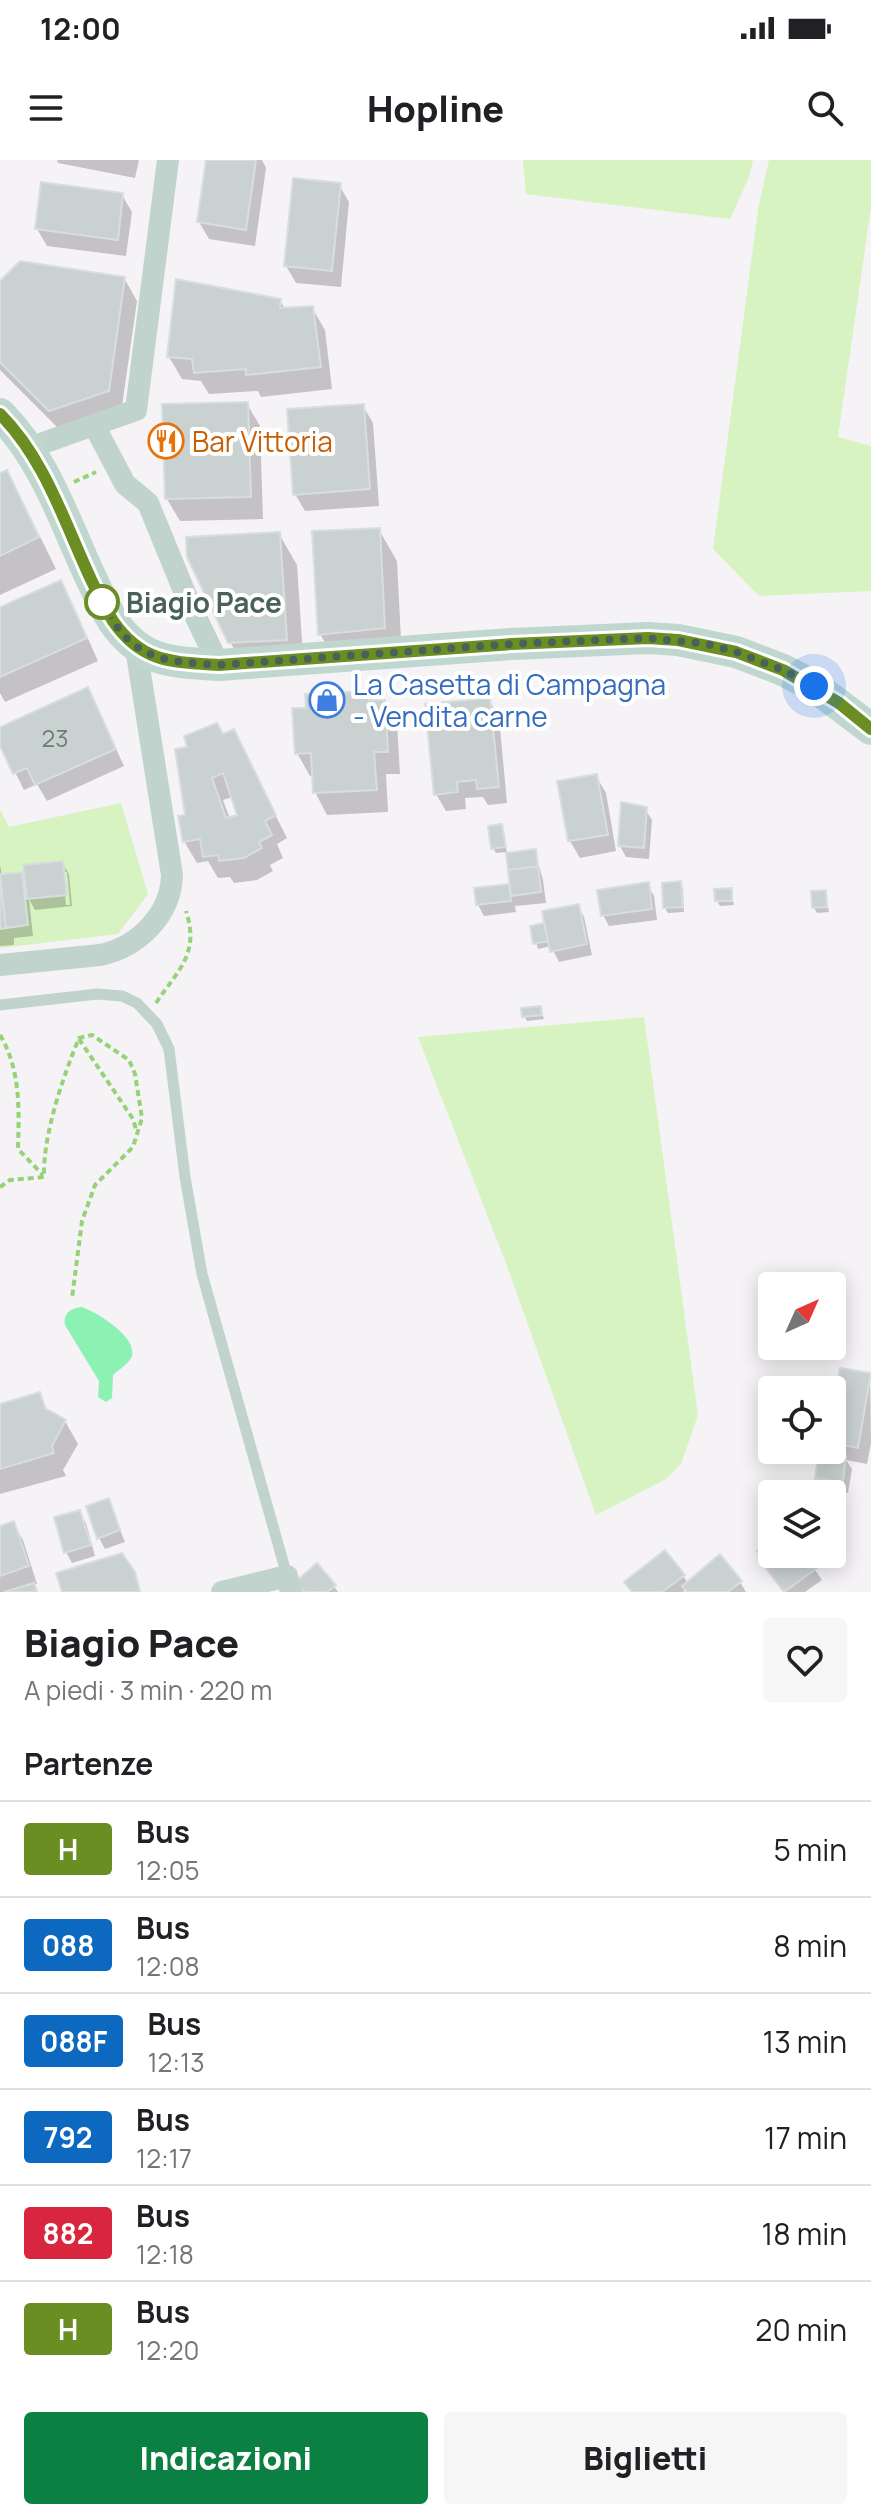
<!DOCTYPE html>
<html lang="it">
<head>
<meta charset="utf-8">
<style>
  :root { --surface:#fff; --page:#f6f6f6; --text:#202124; --muted:#757577; --line:#e0e0e0; --accent:#0b8043 }
  body { margin:0; font-family:Manrope,sans-serif; background:var(--page); color:var(--text); height:100vh; display:flex; flex-direction:column; font-size:30px; white-space:nowrap }
  * { box-sizing:border-box; margin:0 }
  p { font-size:26px; color:var(--muted) }
  .icon { flex:none; width:44px; height:44px; fill:none; stroke:currentColor; stroke-width:2; stroke-linecap:round; stroke-linejoin:round }
  .map { position:relative; height:1432px; overflow:hidden }
  .sheet { display:flex; flex-direction:column; background:var(--surface); flex:1 }
  .sheet>* { flex:none }
  .badge { padding:0 16px; border-radius:6px; font-size:28px; line-height:52px }
  .needle { width:52px; rotate:45deg }
  .buttons { position:absolute; left:758px; top:1112px; display:grid; gap:16px }
  .buttons a { display:grid; place-items:center; width:88px; height:88px; border-radius:8px; background:var(--surface); box-shadow:0 4px 20px #0003; font-size:40px }
  .you { position:absolute; width:40px; height:40px; margin:-20px; border:6px solid #fff; border-radius:50%; background:#1a73e8; box-shadow:0 0 0 12px #1a73e833 }
  .map>.badge { position:absolute; translate:-50% -50%; box-shadow:0 0 0 4px #fff }
  h2 { padding:0 24px; font-size:30px; line-height:72px }
  .round { display:grid; place-items:center; flex:none; width:84px; height:84px; border-radius:8px; background:var(--page) }
  .summary { display:flex; align-items:center; justify-content:space-between; height:136px; padding:0 24px }
  h1 { font-size:38px; font-weight:800; line-height:60px }
  .action { display:flex; gap:16px; margin-top:auto; padding:16px 24px }
  .action a { flex:1; height:92px; border-radius:8px; background:var(--accent); color:#fff; font-size:32px; font-weight:800; line-height:92px; text-align:center }
  .action a+a { background:var(--page); color:var(--text) }
  ul { padding:0; list-style:none }
  li { display:flex; align-items:center; gap:24px; height:96px; padding:0 24px; border-top:2px solid var(--line) }
  li div { flex:1 }
  li b { display:block; font-size:30px }
  li em { font-style:normal }
  li .badge { min-width:88px; font-weight:700; text-align:center }
  .status { display:flex; justify-content:space-between; align-items:center; height:56px; padding:0 40px; background:var(--surface); direction:ltr }
  .status svg { height:22px; fill:currentColor }
  header { display:flex; justify-content:space-between; align-items:center; height:104px; padding:0 24px; background:var(--surface); font-size:36px; font-weight:800 }
  .map>svg:first-child { display:block }
</style>
</head>
<body>
<div class="status"><b>12:00</b><svg viewBox="0 0 49 12"><path d="M0 12V9h3v3zM5 12V6h3v6zM10 12V3h3v9zM15 12V0h3v12zM26 1h20v11H26zM47 4h2v5h-2z"/></svg></div>
<header><svg class="icon" aria-label="menu" viewBox="0 0 24 24"><path d="M4 6h16M4 12h16M4 18h16"/></svg>Hopline<svg class="icon" aria-label="search" viewBox="0 0 24 24"><circle cx="10" cy="10" r="6"/><path d="M15 15l6 6"/></svg></header>
<div class="map">
<svg width="871" height="1432" viewBox="0 0 871 1432">
  <rect width="100%" height="100%" fill="#f5f3f5"/>
  <!-- green -->
  <path fill="#d7f3c1" d="M523 0H753L749 17 730 59 526 34Z
    M769 0H871V47L838 277 871 286V431L759 436 713 389 758 50Z
    M121 643 148 734 118 774 0 788V649L9 667Z
    M644 857 698 1255 681 1304 666 1319 596 1355 507 1106 418 877Z"/>
  <!-- water -->
  <path fill="#8cf2b3" d="M82 1147C96 1152 137 1176 132 1196 130 1203 118 1210 113 1215L112 1238 106 1242 98 1237 99 1221 65 1165C63 1153 71 1148 82 1147Z"/>
  <!-- shadow -->
  <path fill="#0003" fill-rule="evenodd" d="M57 0H139L135 18 58 3Z
    M208 0H262L266 8 255 86 209 79 199 62Z
    M339 25 349 42 341 127 296 123 286 106Z
    M122 35 132 52 126 96 47 86 37 69Z
    M124 118 137 141 121 253 63 273 0 210V124Z
    M280 141 285 149 312 148 325 170 332 229 261 237 258 231 209 234 201 221 182 219 169 197Z
    M247 244 260 266 263 359 180 361 167 339Z
    M363 246 373 263 379 346 305 351 295 334Z
    M6 312 24 344 56 409 0 435V315Z
    M379 370 397 401 402 499 338 505 320 474Z
    M279 374 297 405 304 511 248 513 230 482Z
    M60 423 73 445 98 501 5 542 0 533V449Z
    M368 533 373 542H384L397 564 400 614H386L388 652 327 655 315 632 314 616H310L297 593 308 549Z
    M489 540 499 557 507 643 488 645 483 637 465 638 466 649 446 651 436 634Z
    M96 546 124 606 47 641 37 624 24 630 0 582V569Z
    M233 572 287 678 277 684 283 698 270 705 273 711 257 720 234 723 230 717 218 718 208 701 197 703 184 681 187 657 223 577ZM233 637 240 656 230 659 223 640Z
    M596 616 606 633 616 691 580 698 570 681Z
    M645 649 652 660 649 699 626 697 620 686Z
    M501 667 507 692 496 693 493 688Z
    M535 692 543 720 546 743 515 746 516 752 484 756 478 745 476 730 512 725Z
    M62 703 69 714 72 746 35 750 29 739 33 776 14 778V785L0 786V705L2 716 21 714 27 725ZM63 712H67L70 745H66Z
    M647 724 654 736 657 760 609 766 603 755Z
    M680 724 683 728 684 752 668 753 665 748Z
    M731 730 734 745 720 746 717 741Z
    M825 732 829 752 817 753 814 748Z
    M578 746 584 757 592 795 559 802 551 786 538 789 532 768 547 765Z
    M540 848 544 859 527 861 524 856Z
    M870 1215 871 1283 867 1304 846 1300 852 1309 848 1333 844 1332 840 1357 832 1356V1334H815L820 1294 838 1297 832 1287V1265Z
    M39 1235 50 1254 65 1261 78 1284 63 1310 66 1316 0 1334V1247Z
    M108 1341 125 1382 105 1389 99 1378Z
    M79 1352 86 1363 95 1396 72 1403 66 1392Z
    M13 1364 23 1380 37 1424 33 1425 37 1432H0V1368Z
    M772 1382V1394H804L822 1420 805 1432H783L766 1407Z
    M683 1416 688 1423 740 1422 746 1432H688L686 1429 683 1432H632L626 1422Z
    M298 1423 334 1426 338 1432H303Z"/>
  <!-- building -->
  <path fill="#cad2d1" stroke="#d7dedd" stroke-width="2" fill-rule="evenodd" d="M206 0H256L246 70 197 62Z
    M293 18 341 23 332 111 284 106Z
    M41 22 123 33 118 80 35 69Z
    M20 101 125 117 109 231 49 251 0 202V121Z
    M176 119 281 139 280 148 313 146 321 207 246 215V209L194 213 192 199 167 197Z
    M248 242 251 337 165 339 162 244Z
    M364 244 370 329 293 335 287 249Z
    M7 310 39 377 0 396V313Z
    M380 368 385 468 318 475 312 371Z
    M280 372 287 480 228 483 187 397 186 377Z
    M61 420 87 478 0 517V447Z
    M88 527 116 589 35 625 27 608 13 614 0 586V567Z
    M369 531V540H385L388 592H374L377 630 313 633 311 593 295 594 292 548H306L305 534Z
    M490 538 499 627 477 629 476 620 457 622 458 632 434 635 425 544Z
    M217 563 223 574 234 569 276 655 265 661 272 675 259 682 262 688 244 698 219 701 218 695 203 697 200 679 183 682 178 656 185 655 175 589 187 587 184 576ZM223 613 237 655 226 658 212 618Z
    M597 614 608 675 568 681 557 621Z
    M621 642 647 647 644 688 618 686Z
    M502 664 506 687 491 689 488 666Z
    M536 689 538 706 508 710 506 693Z
    M63 701 67 735 27 739 23 705Z
    M538 706 541 732 511 736 508 710Z
    M22 712 28 765 6 768 0 714Z
    M0 721 6 768 0 769Z
    M681 721 683 747 663 748 662 723Z
    M649 722 652 749 601 756 597 730Z
    M509 724 511 741 476 745 474 728Z
    M732 728V741H715L714 729Z
    M826 730 827 747 812 748 811 731Z
    M579 744 587 784 550 792 542 751Z
    M544 763 548 781 533 784 530 766Z
    M541 846 542 855 522 857 521 848Z
    M840 1208 871 1213 858 1288 832 1283V1253Z
    M40 1232 45 1248 66 1260 52 1286 54 1293 0 1309V1244Z
    M819 1292 846 1296 843 1322 815 1318Z
    M815 1318 839 1322 835 1347H832V1334H813Z
    M109 1338 120 1370 97 1379 86 1346Z
    M80 1350 91 1385 64 1393 54 1357Z
    M14 1361 29 1406 0 1416V1366Z
    M772 1380V1394H807L817 1408 784 1432 764 1406 767 1404 757 1391Z
    M665 1390 685 1415 662 1432H632L624 1422Z
    M122 1393 135 1412 140 1432H62L56 1413Z
    M720 1394 742 1421 728 1432H687L682 1426Z
    M317 1403 336 1425 327 1432H304L295 1422Z
    M34 1423 37 1432H4Z"/>
  <g fill="none" stroke-linecap="round" stroke-linejoin="round">
    <!-- path -->
    <path stroke="#94d376" stroke-width="4" stroke-dasharray="6 4" stroke-linecap="butt" d="M74 322 96 312
      M156 843C178 810 200 794 186 751
      M0 875C21 910 19 950 18 989L43 1015
      M79 879 133 959 136 969
      M0 1027 10 1020 44 1017C43 974 63 917 79 878L92 875 129 900 135 914 142 958 133 987 95 1025 82 1061 72 1138"/>
    <!-- lane -->
    <path stroke="#c0d3cc" stroke-width="11" d="M0 845 97 834 122 836 137 843 157 864 169 889 185 1017 202 1114 287 1416"/>
    <!-- street -->
    <path stroke="#c0d3cc" stroke-width="22" d="M94 265 125 324 148 343 189 443 219 505
      M29 288 136 250 168 0
      M0 805 100 795C139 787 171 754 172 715L136 488
      M222 1432 287 1416 291 1432"/>
    <!-- secondary -->
    <path stroke="#c0d7d0" stroke-width="32" d="M0 254C56 310 73 394 113 461 142 503 172 502 219 505L512 484 648 478 678 480 736 492 783 510 814 526 871 569"/>
  </g>
  <g fill="none" stroke-linecap="round" stroke-linejoin="round">
    <defs>
      <path id="line" d="M0 254C56 310 72 394 113 461 142 503 172 502 219 505L512 484 648 478 678 480 736 492 783 510 839 543 871 569"/>
    </defs>
    <!-- line casing -->
    <use href="#line" stroke="#fff" stroke-width="18"/>
    <!-- line -->
    <use href="#line" stroke="#6b8e23" stroke-width="12"/>
    <!-- walk -->
    <path stroke="#496259" stroke-width="8" stroke-dasharray="0 14.4" d="M102 442 99 436C129 498 155 501 219 505L512 484 648 478 707 484 736 492 783 510 814 526"/>
  </g>
  <!-- icons -->
  <defs>
    <symbol id="restaurant-ring" viewBox="-11 -11 22 22"><circle r="9.5" fill="#fff" stroke="#e8710a" stroke-width="1.5"/><path d="M-5-6h1v4h1v-4h1v4h1v-4h1v5L-1.5 .5V6h-2V.5L-5-1ZM5-6V6H3V1.5H1.5Q1.5-4 5-6Z" fill="#e8710a"/></symbol>
    <symbol id="shop-ring" viewBox="-11 -11 22 22"><circle r="9.5" fill="#fff" stroke="#3f7fe0" stroke-width="1.5"/><path d="M-5-2.5h2.3a2.7 3.5 0 0 1 5.4 0H5L5.5 6h-11ZM-1.5-2.5h3a1.5 2.3 0 0 0-3 0Z" fill="#3f7fe0"/></symbol>
  </defs>
  <g fill-rule="evenodd">
    <use href="#restaurant-ring" x="146" y="261" width="40" height="40"/>
    <use href="#shop-ring" x="307" y="520" width="40" height="40"/>
  </g>
  <!-- markers -->
  <circle fill="#fff" stroke="#6b8e23" stroke-width="4" cx="102" cy="442" r="16"/>
  <g text-anchor="middle" dominant-baseline="central" stroke-width="8" stroke-linejoin="round" paint-order="stroke">
    <!-- number labels -->
    <g font-size="24" fill="#697e77">
      <text x="55" y="577">23</text>
    </g>
    <!-- food labels -->
    <g font-size="28" fill="#c56008" stroke="#fff" text-anchor="start">
      <text x="192" y="281">Bar Vittoria</text>
    </g>
    <!-- stop labels -->
    <g font-size="28" font-weight="bold" fill="#496259" stroke="#fff" text-anchor="start">
      <text x="126" y="442">Biagio Pace</text>
    </g>
    <!-- shop labels -->
    <g font-size="28" fill="#366cbe" stroke="#fff" text-anchor="start">
      <text x="353" y="524">La Casetta di Campagna<tspan x="353" dy="32">- Vendita carne</tspan></text>
    </g>
  </g>
</svg>
<div class="buttons">
<a><svg class="needle" viewBox="-14 -14 28 28"><path d="M0-13l5 13h-10z" fill="#e53935"/><path d="M0 13l5-13h-10z" fill="#757577"/></svg></a>
<a><svg class="icon" aria-label="locate" viewBox="0 0 24 24"><circle cx="12" cy="12" r="6"/><path d="M12 2v4M12 18v4M2 12h4M18 12h4"/></svg></a>
<a><svg class="icon" aria-label="layers" viewBox="0 0 24 24"><path d="M12 4l9 5-9 5-9-5zM3 14l9 5 9-5"/></svg></a>
</div>
<div class="you" style="left:814px;top:526px"></div>
</div>
<section class="sheet">
<div class="summary"><div><h1>Biagio Pace</h1><p>A piedi · 3 min · 220 m</p></div><a class="round"><svg class="icon" aria-label="heart" viewBox="0 0 24 24"><path d="M12 20l-8-8c-3-5 5-10 8-4 3-6 11-1 8 4z"/></svg></a></div>
<h2>Partenze</h2>
<ul>
<li><span class="badge" style="background:#6b8e23;color:#fff">H</span><div><b>Bus</b><p>12:05</p></div><em>5 min</em></li>
<li><span class="badge" style="background:#0c69bf;color:#fff">088</span><div><b>Bus</b><p>12:08</p></div><em>8 min</em></li>
<li><span class="badge" style="background:#0c69bf;color:#fff">088F</span><div><b>Bus</b><p>12:13</p></div><em>13 min</em></li>
<li><span class="badge" style="background:#0c69bf;color:#fff">792</span><div><b>Bus</b><p>12:17</p></div><em>17 min</em></li>
<li><span class="badge" style="background:#d7263d;color:#fff">882</span><div><b>Bus</b><p>12:18</p></div><em>18 min</em></li>
<li><span class="badge" style="background:#6b8e23;color:#fff">H</span><div><b>Bus</b><p>12:20</p></div><em>20 min</em></li>
</ul>
<div class="action"><a>Indicazioni</a><a>Biglietti</a></div>
</section>
</body>
</html>
